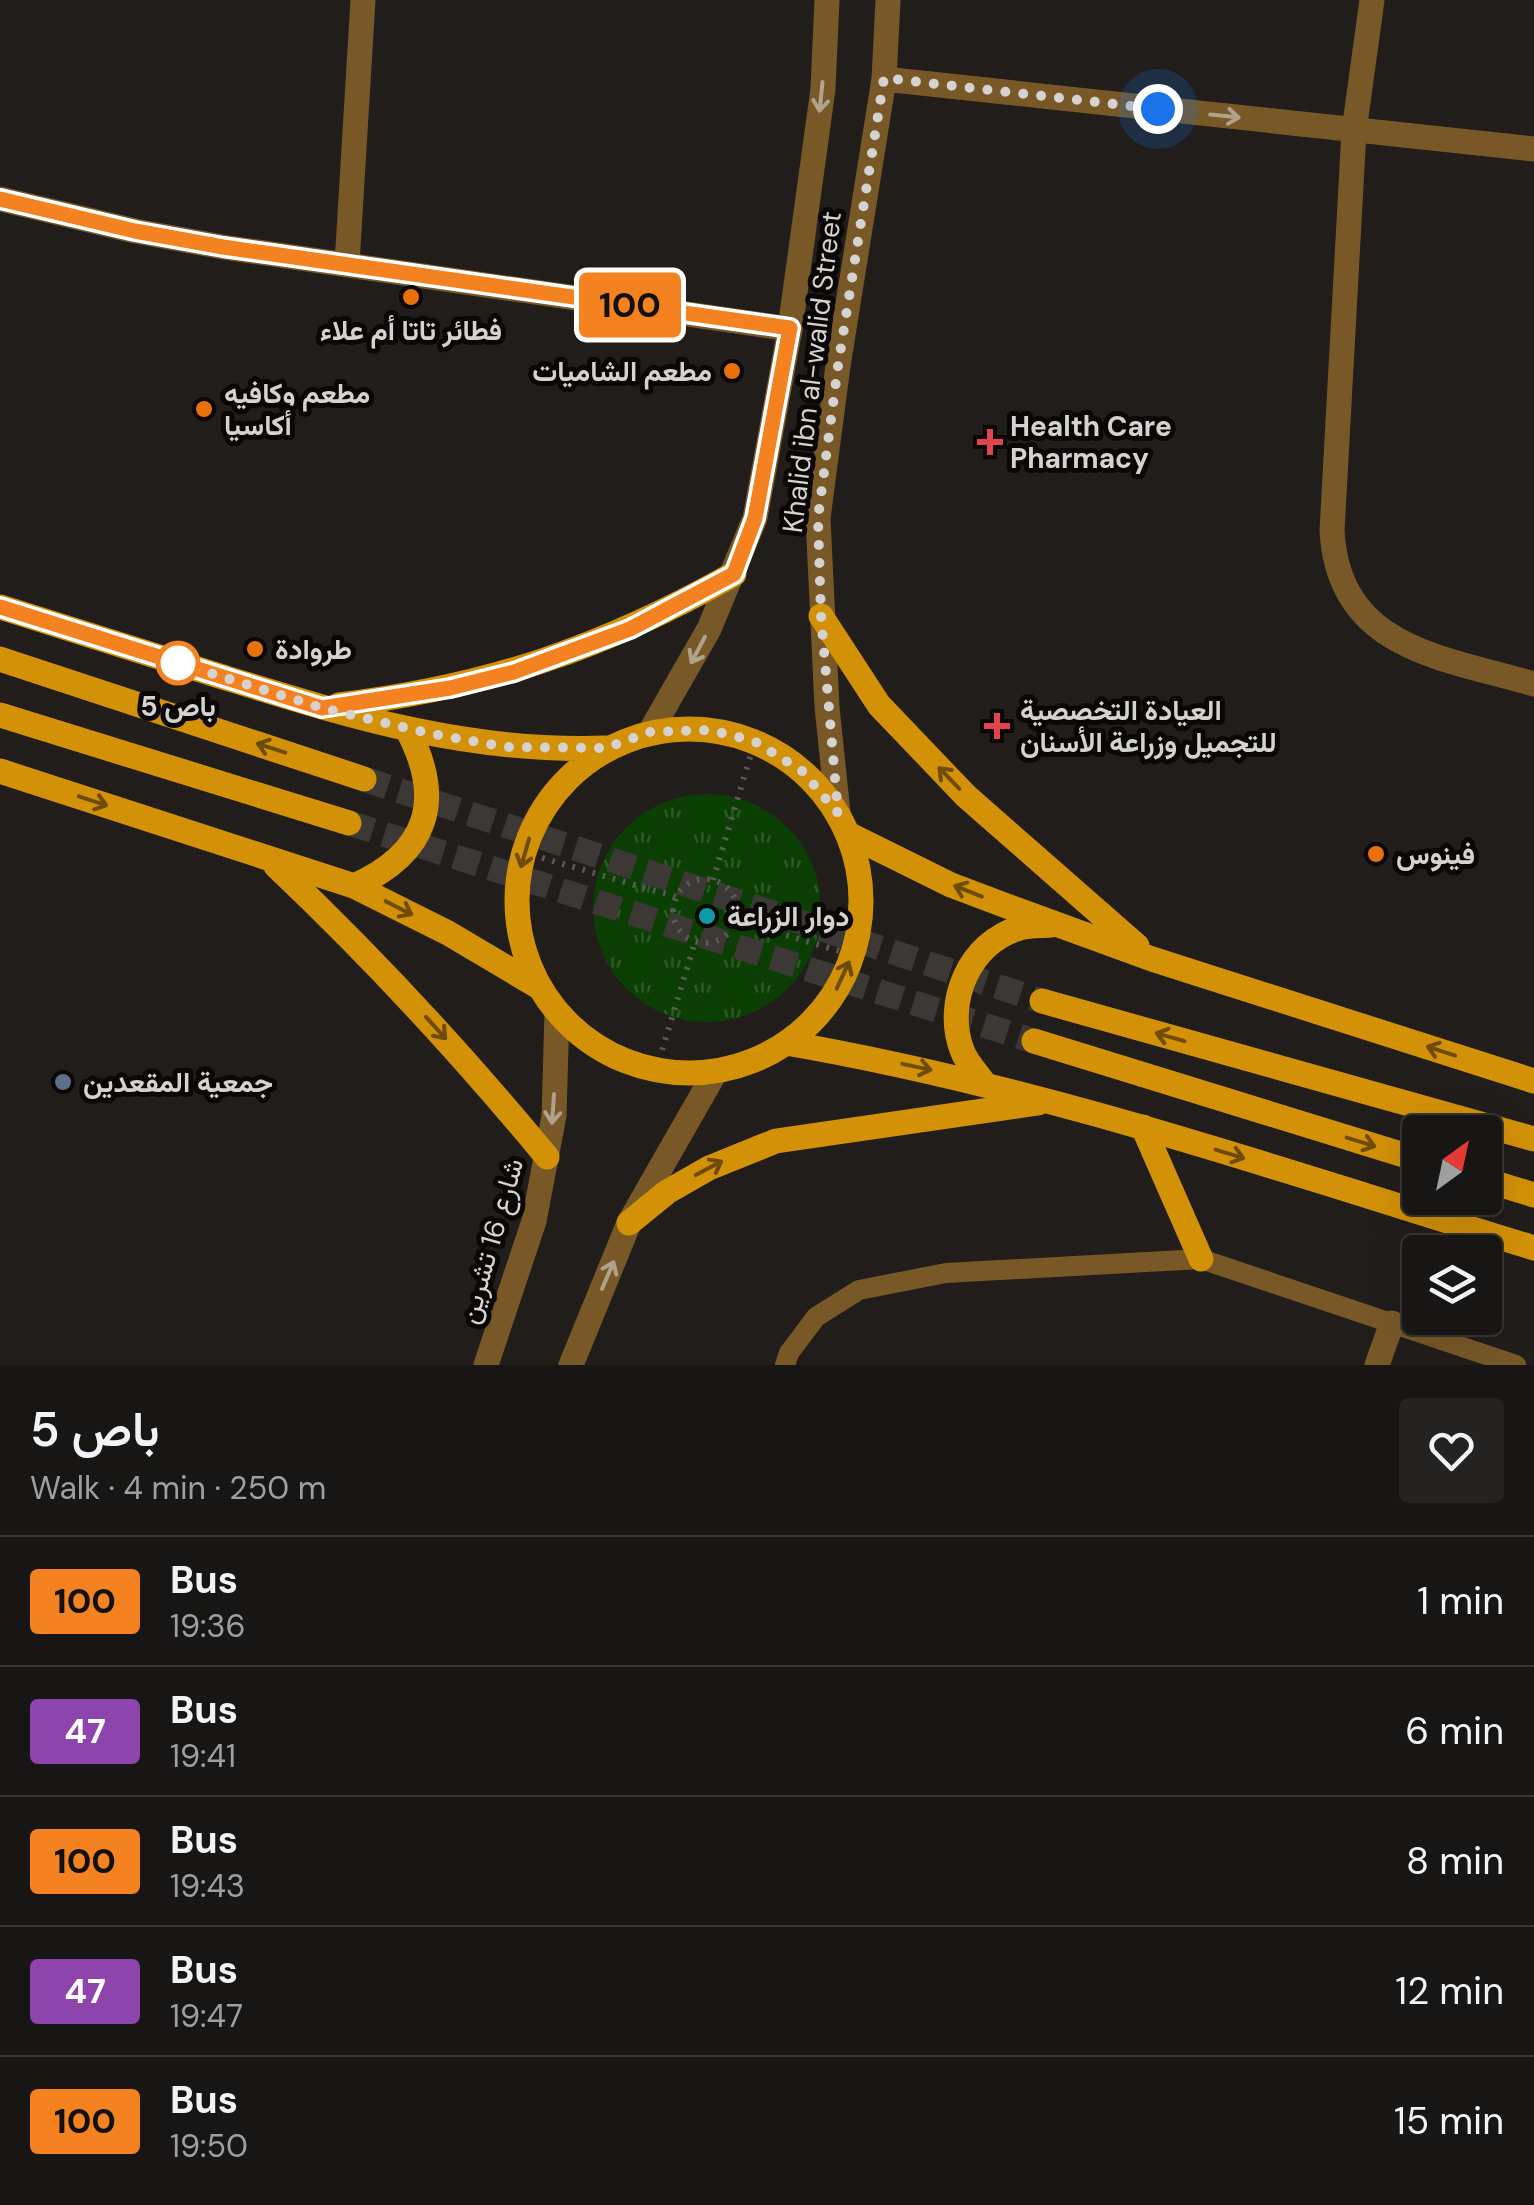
<!DOCTYPE html>
<html lang="en">
<head>
<meta charset="utf-8">
<style>
  :root { --surface:#181614; --page:#252322; --text:#f1f3f6; --muted:#9f9fa0; --line:#363534 }
  body { margin:0; font-family:"DM Sans",Vazirmatn,sans-serif; background:var(--page); color:var(--text); height:100vh; display:flex; flex-direction:column; font-size:38px; white-space:nowrap }
  * { box-sizing:border-box; margin:0 }
  p { font-size:32px; color:var(--muted) }
  .icon { flex:none; width:55px; height:55px; fill:none; stroke:currentColor; stroke-width:2; stroke-linecap:round; stroke-linejoin:round }
  .map { position:relative; height:1365px; overflow:hidden }
  .panel { display:flex; flex-direction:column; background:var(--surface); flex:1 }
  .panel>* { flex:none }
  .badge { padding:0 20px; border-radius:8px; font-size:35px; line-height:65px }
  .needle { width:65px; rotate:33deg }
  .tools { position:absolute; left:1402px; top:1115px; display:grid; gap:20px }
  .tools a { display:grid; place-items:center; width:100px; height:100px; border-radius:10px; background:var(--surface); box-shadow:0 10px 40px #0002,0 0 0 2px var(--line); font-size:50px }
  .you { position:absolute; width:50px; height:50px; margin:-25px; border:8px solid #fff; border-radius:50%; background:#1a73e8; box-shadow:0 0 0 15px #1a73e833 }
  .map>.badge { position:absolute; translate:-50% -50%; box-shadow:0 0 0 5px #fff }
  .round { display:grid; place-items:center; flex:none; width:105px; height:105px; border-radius:10px; background:var(--page) }
  .summary { display:flex; align-items:center; justify-content:space-between; height:170px; padding:0 30px }
  h1 { font-size:48px; font-weight:600; line-height:75px }
  ul { padding:0; list-style:none }
  li { display:flex; align-items:center; gap:30px; height:130px; padding:0 30px; border-top:2px solid var(--line) }
  li div { flex:1 }
  li b { display:block; font-size:38px }
  li em { font-style:normal }
  li .badge { min-width:110px; font-weight:700; text-align:center }
  .map>svg:first-child { display:block }
</style>
</head>
<body>
<div class="map">
<svg width="1534" height="1365" viewBox="0 0 1534 1365">
  <defs>
    <pattern id="grass-tufts" width="24" height="20" patternUnits="userSpaceOnUse" patternTransform="scale(2.5)"><rect width="24" height="20" fill="#0a3e02"/><path d="M3 7l-1-3M5 7V3M7 7l1-3M15 17l-1-3M17 17v-4M19 17l1-3" fill="none" stroke="#2d5926"/></pattern>
  </defs>
  <rect width="100%" height="100%" fill="#201d1b"/>
  <!-- grass -->
  <path fill="url(#grass-tufts)" d="M593 908a114 114 0 1 1 228 0a114 114 0 1 1-228 0Z"/>
  <g fill="none" stroke-linecap="round" stroke-linejoin="round">
    <!-- primary-tunnel -->
    <path stroke="#3b3836" stroke-width="25" stroke-dasharray="25 12" stroke-linecap="butt" d="M364 779 1042 1001
      M349 823 1034 1041"/>
    <!-- path -->
    <path stroke="#5c5a58" stroke-width="6" stroke-dasharray="2.5 8" stroke-linecap="butt" d="M522 852 676 897
      M673 911a32 32 0 1 1 64 0a32 32 0 1 1-64 0Z
      M713 880 755 741
      M736 920 853 955
      M656 1070 695 942"/>
    <!-- service -->
    <path stroke="#785827" stroke-width="20" d="M785 1365 789 1353 816 1317 859 1290 946 1273 1201 1259 1516 1365"/>
    <!-- minor -->
    <path stroke="#785827" stroke-width="25" d="M1372 0 1354 131 1332 531C1339 649 1441 657 1534 684
      M884 79 1534 149
      M0 199 135 231 223 247 790 329
      M347 264 363 0
      M1377 1365 1392 1323"/>
    <!-- tertiary -->
    <path stroke="#785827" stroke-width="25" d="M650 732 709 629 755 518 790 329 823 89 827 0
      M838 813 827 707 818 518 838 366 884 79 888 0
      M486 1365 534 1221 554 1116 557 1012
      M571 1365 629 1223 716 1071"/>
    <!-- primary -->
    <path stroke="#d39108" stroke-width="25" d="M0 607C75 631 151 654 226 678 356 718 469 753 606 748
      M821 616 879 705 966 796 1137 946
      M0 659 364 779
      M339 705C488 687 603 648 734 574
      M0 715 349 823
      M517 901a172 172 0 1 1 344 0a172 172 0 1 1-344 0Z
      M0 771 354 886 448 933 539 987
      M848 834 951 885 1004 905 1152 959 1534 1081
      M276 866C373 958 462 1054 547 1157
      M354 886C428 853 445 800 407 729
      M1042 1001 1534 1139
      M1034 1041 1420 1160
      M786 1043C1042 1087 1287 1172 1534 1248
      M984 1083C977 1073 966 1062 962 1050 944 1003 969 942 1020 928 1029 925 1041 926 1051 925
      M1143 1127 1201 1259
      M1485 1180 1534 1195
      M629 1223 667 1192 709 1168 776 1141 1038 1103"/>
  </g>
  <!-- one-way arrows -->
  <defs><path id="oneway-shaft" d="M-6 0H5M1.5-3L5.5 0L1.5 3" fill="none" stroke-width="1.6" stroke-linecap="round" stroke-linejoin="round" transform="scale(2.5)"/></defs>
  <g stroke="#b0a28d">
    <use href="#oneway-shaft" transform="translate(821 97) rotate(96)"/>
    <use href="#oneway-shaft" transform="translate(1225 116) rotate(6)"/>
    <use href="#oneway-shaft" transform="translate(698 650) rotate(118)"/>
    <use href="#oneway-shaft" transform="translate(553 1109) rotate(94)"/>
    <use href="#oneway-shaft" transform="translate(608 1275) rotate(-67)"/>
  </g>
  <g stroke="#6e4c08">
    <use href="#oneway-shaft" transform="translate(271 748) rotate(-162)"/>
    <use href="#oneway-shaft" transform="translate(949 778) rotate(-134)"/>
    <use href="#oneway-shaft" transform="translate(93 801) rotate(18)"/>
    <use href="#oneway-shaft" transform="translate(525 853) rotate(106)"/>
    <use href="#oneway-shaft" transform="translate(968 891) rotate(-158)"/>
    <use href="#oneway-shaft" transform="translate(399 908) rotate(27)"/>
    <use href="#oneway-shaft" transform="translate(843 975) rotate(-65)"/>
    <use href="#oneway-shaft" transform="translate(436 1028) rotate(48)"/>
    <use href="#oneway-shaft" transform="translate(1170 1037) rotate(-164)"/>
    <use href="#oneway-shaft" transform="translate(1441 1051) rotate(-162)"/>
    <use href="#oneway-shaft" transform="translate(917 1067) rotate(12)"/>
    <use href="#oneway-shaft" transform="translate(1361 1142) rotate(17)"/>
    <use href="#oneway-shaft" transform="translate(1230 1154) rotate(17)"/>
    <use href="#oneway-shaft" transform="translate(709 1168) rotate(-28)"/>
  </g>
  <g fill="none" stroke-linecap="round" stroke-linejoin="round">
    <defs>
      <path id="line" d="M0 199 135 231 223 247 790 328 755 518 734 574 630 629 514 672 450 688 322 708 0 607"/>
    </defs>
    <!-- line casing -->
    <use href="#line" stroke="#fff" stroke-width="22"/>
    <!-- line -->
    <use href="#line" stroke="#f58220" stroke-width="15"/>
    <!-- walk -->
    <path stroke="#d5d3d1" stroke-width="10" stroke-dasharray="0 18" d="M178 663 322 708 432 734 506 747 606 748 650 732 710 730 754 741 802 771 838 813 821 616 818 518 838 366 884 78 1158 109"/>
  </g>
  <!-- markers -->
  <g fill="#e8710a" stroke="#090807" stroke-width="4">
    <circle cx="411" cy="297" r="10"/>
    <circle cx="732" cy="371" r="10"/>
    <circle cx="204" cy="409" r="10"/>
    <circle cx="255" cy="649" r="10"/>
    <circle cx="1376" cy="854" r="10"/>
  </g>
  <g fill="#e0444e" stroke="#090807" stroke-width="4">
    <path d="M985 427h10v10h10v10h-10v10h-10v-10h-10v-10h10z"/>
    <path d="M992 711h10v10h10v10h-10v10h-10v-10h-10v-10h10z"/>
  </g>
  <circle fill="#fff" stroke="#f58220" stroke-width="5" cx="178" cy="663" r="20"/>
  <circle fill="#0f9aa8" stroke="#090807" stroke-width="4" cx="707" cy="916" r="10"/>
  <circle fill="#5c6f8a" stroke="#090807" stroke-width="4" cx="63" cy="1082" r="10"/>
  <g text-anchor="middle" dominant-baseline="central" stroke-width="10" stroke-linejoin="round" paint-order="stroke">
    <!-- poi labels -->
    <g font-size="28" font-weight="bold" fill="#d5d3d1" stroke="#090807" text-anchor="start">
      <text x="411" y="330" text-anchor="middle">فطائر تاتا أم علاء</text>
      <text x="712" y="371" text-anchor="end">مطعم الشاميات</text>
      <text x="224" y="393">مطعم وكافيه<tspan x="224" dy="32">أكاسيا</tspan></text>
      <text x="1010" y="426">Health Care<tspan x="1010" dy="32">Pharmacy</tspan></text>
      <text x="275" y="649">طروادة</text>
      <text x="1020" y="710">العيادة التخصصية<tspan x="1020" dy="32">للتجميل وزراعة الأسنان</tspan></text>
      <text x="1396" y="854">فينوس</text>
      <text x="727" y="916">دوار الزراعة</text>
      <text x="83" y="1082">جمعية المقعدين</text>
    </g>
    <!-- street labels -->
    <g font-size="28" fill="#d5d3d1" stroke="#090807">
      <text transform="translate(812 372) rotate(-83)">Khalid ibn al-walid Street</text>
      <text transform="translate(491 1241) rotate(-74)">شارع 16 تشرين</text>
    </g>
    <!-- stop labels -->
    <g font-size="28" font-weight="bold" fill="#d5d3d1" stroke="#090807">
      <text x="178" y="706">باص 5</text>
    </g>
  </g>
</svg>
<div class="tools">
<a><svg class="needle" viewBox="-14 -14 28 28"><path d="M0-13l5 13h-10z" fill="#e53935"/><path d="M0 13l5-13h-10z" fill="#9f9fa0"/></svg></a>
<a><svg class="icon" aria-label="layers" viewBox="0 0 24 24"><path d="M12 4l9 5-9 5-9-5zM3 14l9 5 9-5"/></svg></a>
</div>
<div class="you" style="left:1158px;top:109px"></div>
<b class="badge" style="left:630px;top:305px;background:#f58220;color:#111">100</b>
</div>
<section class="panel">
<div class="summary"><div><h1>باص 5</h1><p>Walk · 4 min · 250 m</p></div><a class="round"><svg class="icon" aria-label="heart" viewBox="0 0 24 24"><path d="M12 20l-8-8c-3-5 5-10 8-4 3-6 11-1 8 4z"/></svg></a></div>
<ul>
<li><span class="badge" style="background:#f58220;color:#111">100</span><div><b>Bus</b><p>19:36</p></div><em>1 min</em></li>
<li><span class="badge" style="background:#8e44ad;color:#fff">47</span><div><b>Bus</b><p>19:41</p></div><em>6 min</em></li>
<li><span class="badge" style="background:#f58220;color:#111">100</span><div><b>Bus</b><p>19:43</p></div><em>8 min</em></li>
<li><span class="badge" style="background:#8e44ad;color:#fff">47</span><div><b>Bus</b><p>19:47</p></div><em>12 min</em></li>
<li><span class="badge" style="background:#f58220;color:#111">100</span><div><b>Bus</b><p>19:50</p></div><em>15 min</em></li>
</ul>
</section>
</body>
</html>
